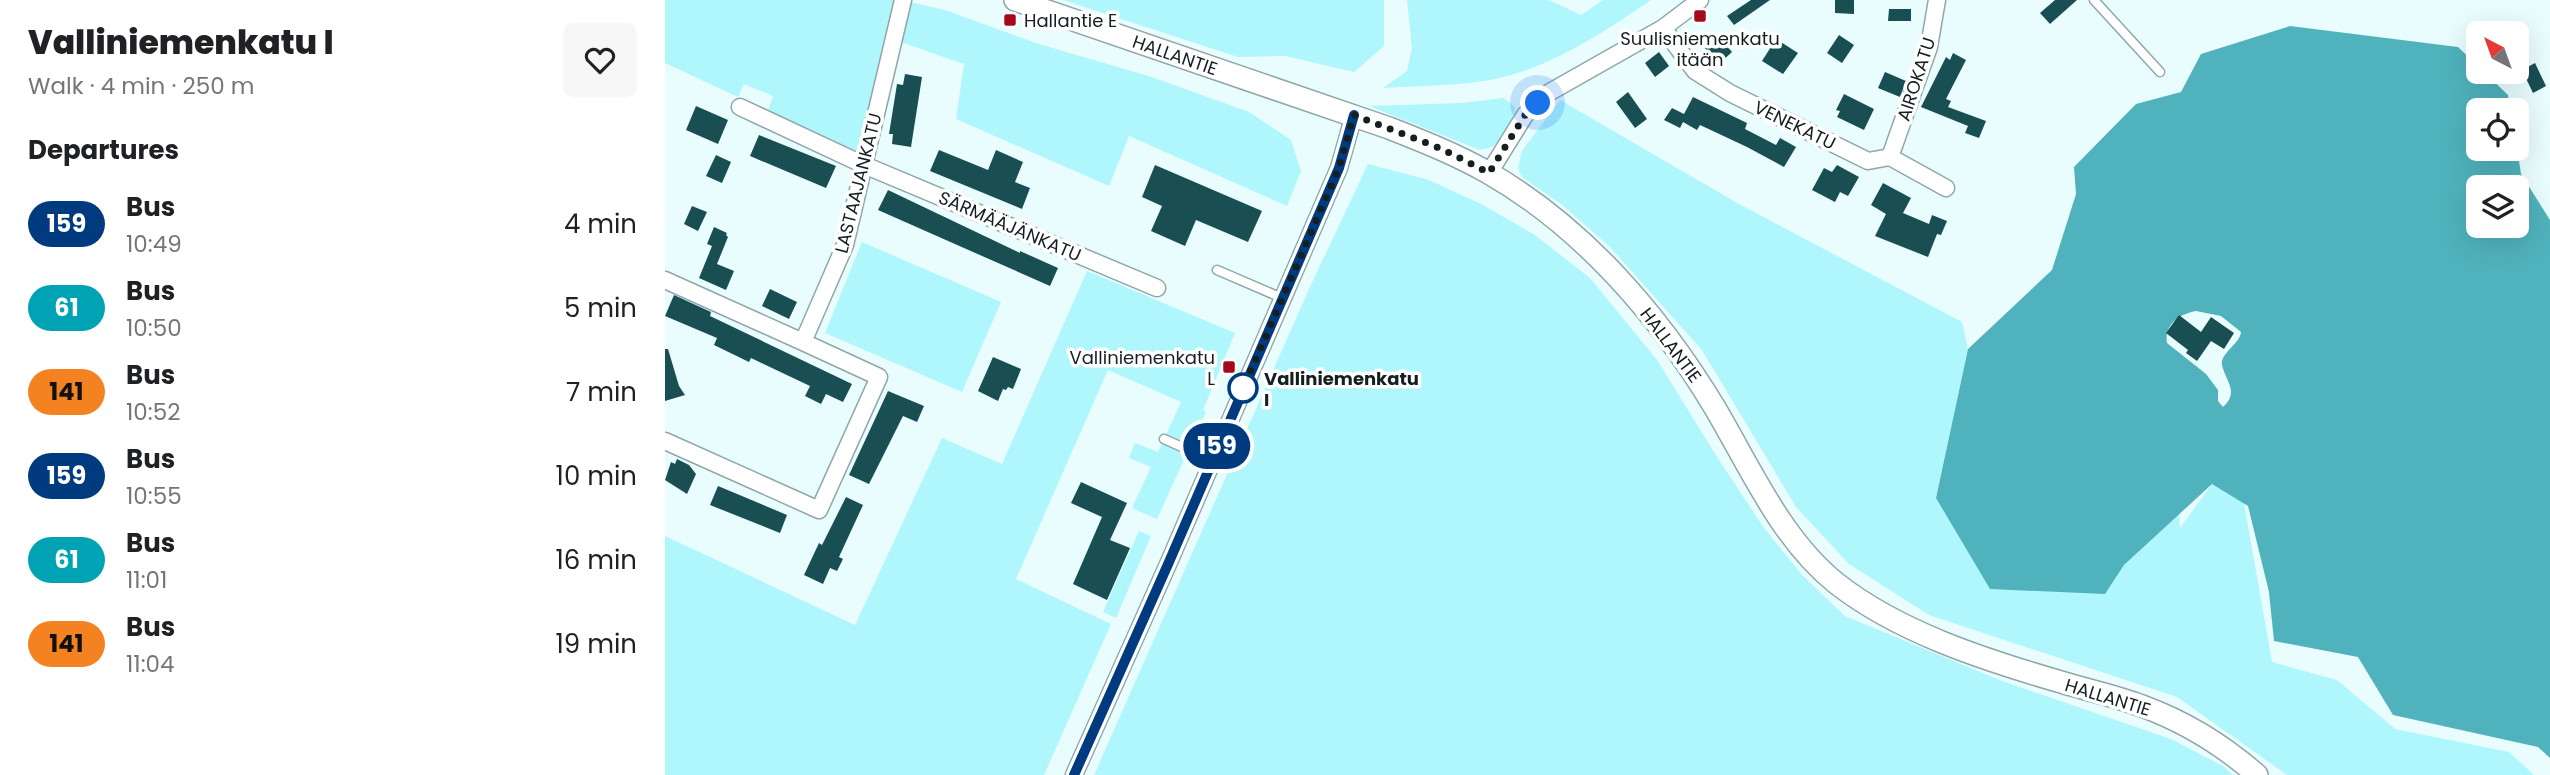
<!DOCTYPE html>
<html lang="en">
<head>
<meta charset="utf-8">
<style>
  :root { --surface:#fff; --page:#f6f6f6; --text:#202124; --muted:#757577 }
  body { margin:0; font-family:Poppins,sans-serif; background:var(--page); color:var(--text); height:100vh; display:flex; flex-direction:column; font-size:26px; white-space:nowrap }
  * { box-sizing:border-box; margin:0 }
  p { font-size:23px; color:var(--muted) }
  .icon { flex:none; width:38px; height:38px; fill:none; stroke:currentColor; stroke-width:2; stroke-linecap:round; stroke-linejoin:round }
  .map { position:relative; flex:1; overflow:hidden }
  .side { display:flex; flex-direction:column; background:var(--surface); width:665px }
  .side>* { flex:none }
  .badge { padding:0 14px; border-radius:23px; font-size:24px; line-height:46px }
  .needle { width:46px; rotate:319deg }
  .fabs { position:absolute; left:1801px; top:21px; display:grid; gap:14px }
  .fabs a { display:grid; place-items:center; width:63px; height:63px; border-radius:10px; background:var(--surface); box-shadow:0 7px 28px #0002; font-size:35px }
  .you { position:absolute; width:35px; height:35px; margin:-18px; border:5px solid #fff; border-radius:50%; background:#1a73e8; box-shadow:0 0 0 10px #1a73e833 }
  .map>.badge { position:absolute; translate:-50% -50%; box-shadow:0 0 0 4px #fff }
  h2 { padding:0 28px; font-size:26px; line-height:63px }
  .round { display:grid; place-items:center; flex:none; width:74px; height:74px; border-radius:10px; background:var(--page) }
  .headline { display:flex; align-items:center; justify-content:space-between; height:119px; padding:0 28px }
  h1 { font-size:33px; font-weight:800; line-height:52px }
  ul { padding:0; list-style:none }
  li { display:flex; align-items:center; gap:21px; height:84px; padding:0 28px }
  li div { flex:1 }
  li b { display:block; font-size:26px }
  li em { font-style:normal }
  li .badge { min-width:77px; font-weight:700; text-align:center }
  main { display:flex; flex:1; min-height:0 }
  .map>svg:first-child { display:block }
</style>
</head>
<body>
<main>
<section class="side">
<div class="headline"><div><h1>Valliniemenkatu I</h1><p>Walk · 4 min · 250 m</p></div><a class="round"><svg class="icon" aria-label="heart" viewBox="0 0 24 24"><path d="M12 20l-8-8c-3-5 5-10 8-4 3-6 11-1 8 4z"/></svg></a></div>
<h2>Departures</h2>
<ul>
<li><span class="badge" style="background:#003b80;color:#fff">159</span><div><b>Bus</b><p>10:49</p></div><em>4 min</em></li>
<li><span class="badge" style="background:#00a3b4;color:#fff">61</span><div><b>Bus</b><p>10:50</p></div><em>5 min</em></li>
<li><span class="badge" style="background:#f58220;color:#111">141</span><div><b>Bus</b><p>10:52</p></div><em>7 min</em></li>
<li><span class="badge" style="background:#003b80;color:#fff">159</span><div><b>Bus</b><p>10:55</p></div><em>10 min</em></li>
<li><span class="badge" style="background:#00a3b4;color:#fff">61</span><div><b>Bus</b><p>11:01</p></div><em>16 min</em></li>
<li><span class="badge" style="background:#f58220;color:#111">141</span><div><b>Bus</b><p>11:04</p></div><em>19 min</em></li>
</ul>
</section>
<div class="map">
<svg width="1885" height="775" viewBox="0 0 1885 775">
  <rect width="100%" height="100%" fill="#e9fdff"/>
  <!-- green -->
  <path fill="#b0f6fd" d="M0 0H236L280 10 374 44 487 77 584 112 626 140 636 171 622 206 464 136 444 186 291 119 299 64 224 38 194 154 103 111 108 96 79 84 73 97 0 63Z
    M398 0H719V46L689 72 620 56 573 57Z
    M742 0H884L916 15 938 0H986C945 28 903 56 856 72 812 87 763 85 718 88L742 71 747 48Z
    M839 98 850 107C849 119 837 140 827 147 826 147 816 150 815 150L704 106 796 103Z
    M895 100 1074 204 1297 322 1303 349 1271 498 1440 594 1459 565 1514 514 1515 528 1547 484 1576 486 1607 662 1672 680 1730 729 1844 752 1869 775H1622L1512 697 1264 615 1184 564 1131 507 1037 350 945 247 896 204 857 177 853 168 857 151Z
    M703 164 764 180 818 205 870 235 925 278 992 360 1054 460 1099 528 1137 575 1180 616 1337 681 1506 739 1558 766 1568 775H429L644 289Z
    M197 242 336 302 297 392 160 333Z
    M422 271 570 333 538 410 541 412 492 519 467 508 486 467 464 458 470 443 493 452 516 402 443 370 351 579 446 624 379 775H0V536L190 625 277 438 337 464Z
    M474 531 486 536 451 618 438 612Z"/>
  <!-- water -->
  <path fill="#50b2bc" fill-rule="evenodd" d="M1625 26 1793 47 1813 66V72H1819L1843 95 1845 110H1813V149L1852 148 1856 174 1885 220V758L1873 747 1728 715 1693 657 1609 641 1604 592 1583 506 1547 484 1459 565 1440 594 1325 589 1271 498 1303 349 1387 270 1411 194 1409 167 1471 104 1516 92 1536 54ZM1813 187H1852V226H1813ZM1531 311 1556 316 1576 332C1575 344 1555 353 1557 365 1560 380 1575 392 1558 407L1553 401V390L1541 374 1502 343C1499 324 1515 314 1531 311Z"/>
  <!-- building -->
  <path fill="#194e53" d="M1086 0H1105L1069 25 1062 16Z
    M1170 0H1189V14L1170 13Z
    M1390 0H1412L1385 24 1375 13Z
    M1224 9H1246V21H1223Z
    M1052 34 1067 52 1054 64 1038 46Z
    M1174 35 1189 45 1177 63 1162 53Z
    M1111 39 1133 53 1118 74 1097 61Z
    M994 52 1004 66 990 77 980 63Z
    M1288 53 1301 60 1281 99 1286 101 1283 107 1321 121 1314 138 1300 133 1303 126 1256 107 1281 57 1285 60Z
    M1870 63 1881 86 1868 93 1857 70Z
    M1220 72 1241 81 1235 97 1213 88Z
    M240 74 257 77 246 147 227 144 228 134H224L232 84 238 85Z
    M963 92 982 119 970 128 951 102Z
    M1179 94 1209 109 1199 130 1172 117 1175 111 1171 110Z
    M1028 97 1082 123 1080 129 1111 145 1115 138 1131 147 1119 167 1082 147 1035 125 1032 130 1018 122 1015 128 999 120 1007 108 1019 114Z
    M31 106 63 120 53 144 21 130Z
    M94 135 171 166 161 188 85 156Z
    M274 150 323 170 331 150 358 162 350 182 365 188 357 209 265 171Z
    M51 155 66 162 57 183 41 176Z
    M490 165 597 211 583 242 531 220 520 246 486 231 497 206 477 197Z
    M1172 165 1194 177 1183 196 1175 192 1170 202 1147 190 1159 168 1167 172Z
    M1218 183 1246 198 1238 213 1264 224 1267 215 1282 221 1276 235 1272 234 1263 257 1210 236 1221 214 1206 205Z
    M223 190 355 253V251L393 268 385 286 213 210Z
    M27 206 42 212 33 231 19 224Z
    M49 227 62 233 61 235 63 237 52 264 69 271 61 290 34 278 47 246 42 244Z
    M105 289 132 302 124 319 97 306Z
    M9 295 46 312 45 316 187 384 178 402 161 394 156 404 140 396 145 386 86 358 84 362 49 345 52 338 0 316Z
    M1514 315 1536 332 1546 317 1569 333 1559 349 1546 341 1532 361 1521 353 1523 350 1501 333Z
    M0 349H3L14 386 20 395 0 401Z
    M328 357 356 369 348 389 343 387 341 390 338 389 333 401 313 391Z
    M223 391 259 406 252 422 238 416 204 484 184 475Z
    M12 459 24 465 31 474 22 494 0 480 6 462 10 464Z
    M416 482 462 503 445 540 465 548 442 600 408 584 437 517 406 503Z
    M53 486 122 515 115 533 45 505Z
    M181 497 198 505 174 557 178 559 172 571 165 568 158 584 139 575 154 543 157 545Z"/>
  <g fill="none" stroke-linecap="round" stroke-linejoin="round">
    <defs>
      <path id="service" d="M1429 0 1495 72
        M552 270 617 298
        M499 439 546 460"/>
      <path id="minor" d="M998 28 1030 71 1065 93 1203 161 1225 157 1281 188
        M75 107 199 165 492 288
        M1225 157 1264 47 1272 0
        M824 173 860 115 885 92 998 28 1035 0
        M0 280 138 342
        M0 441 154 510 214 377 138 342 180 245 238 0
        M409 775 504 562 674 168 689 115"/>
      <path id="tertiary" d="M350 0 724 128C757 141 790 154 822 172 917 226 994 315 1050 408 1085 467 1116 539 1171 583 1233 632 1320 660 1396 682 1422 690 1451 696 1477 706 1518 721 1559 746 1592 775"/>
    </defs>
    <!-- service casing -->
    <use href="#service" stroke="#90a7aa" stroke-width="11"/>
    <!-- minor casing -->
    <use href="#minor" stroke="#90a7aa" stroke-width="19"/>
    <!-- tertiary casing -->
    <use href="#tertiary" stroke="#90a7aa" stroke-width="24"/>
    <!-- service -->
    <use href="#service" stroke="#fff" stroke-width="8"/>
    <!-- minor -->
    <use href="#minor" stroke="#fff" stroke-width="16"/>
    <!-- tertiary -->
    <use href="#tertiary" stroke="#fff" stroke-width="21"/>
  </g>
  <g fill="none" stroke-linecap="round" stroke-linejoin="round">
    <defs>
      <path id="line" d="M409 775 504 562 674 168 689 115"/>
    </defs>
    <!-- line casing -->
    <use href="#line" stroke="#fff" stroke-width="16"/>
    <!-- line -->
    <use href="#line" stroke="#003b80" stroke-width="10"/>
    <!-- walk -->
    <path stroke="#161f20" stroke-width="7" stroke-dasharray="0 12.6" d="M578 388 577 391 674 168 689 115 777 149 824 173 860 115 873 103"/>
  </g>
  <!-- markers -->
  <g fill="#a4091c" stroke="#fff" stroke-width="2.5">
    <rect x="1028" y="9" width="14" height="14" rx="3.5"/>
    <rect x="338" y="13" width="14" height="14" rx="3.5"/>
    <rect x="557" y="360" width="14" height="14" rx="3.5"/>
  </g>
  <circle fill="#fff" stroke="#003b80" stroke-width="3.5" cx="578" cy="388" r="14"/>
  <g text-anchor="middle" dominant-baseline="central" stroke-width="7" stroke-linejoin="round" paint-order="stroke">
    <!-- poi labels -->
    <g font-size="18" fill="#161f20" stroke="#fff" text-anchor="start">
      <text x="359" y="20">Hallantie E</text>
      <text x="1035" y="38" text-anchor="middle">Suulisniemenkatu<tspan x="1035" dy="21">itään</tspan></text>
      <text x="550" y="357" text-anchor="end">Valliniemenkatu<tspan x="550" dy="21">L</tspan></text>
    </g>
    <!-- street labels -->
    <g font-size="18" fill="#161f20" stroke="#fff">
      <text transform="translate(510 55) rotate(19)">HALLANTIE</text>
      <text transform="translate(1251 79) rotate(-72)">AIROKATU</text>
      <text transform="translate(1130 125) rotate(26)">VENEKATU</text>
      <text transform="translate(193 183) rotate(-76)">LASTAAJANKATU</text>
      <text transform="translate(345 226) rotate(23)">SÄRMÄÄJÄNKATU</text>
      <text transform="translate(1006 345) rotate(53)">HALLANTIE</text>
      <text transform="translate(1443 697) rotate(17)">HALLANTIE</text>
    </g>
    <!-- stop labels -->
    <g font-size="18" font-weight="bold" fill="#161f20" stroke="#fff" text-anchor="start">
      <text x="599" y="378">Valliniemenkatu<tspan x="599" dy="21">I</tspan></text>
    </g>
  </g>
</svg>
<div class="fabs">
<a><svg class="needle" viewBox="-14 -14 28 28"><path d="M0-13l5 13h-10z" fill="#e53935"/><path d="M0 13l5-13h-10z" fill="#757577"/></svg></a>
<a><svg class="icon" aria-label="locate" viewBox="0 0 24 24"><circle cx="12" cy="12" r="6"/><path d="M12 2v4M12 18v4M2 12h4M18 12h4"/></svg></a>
<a><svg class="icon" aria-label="layers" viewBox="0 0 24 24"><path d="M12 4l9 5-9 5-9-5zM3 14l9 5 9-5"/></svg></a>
</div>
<div class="you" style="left:873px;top:103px"></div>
<b class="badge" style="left:552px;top:446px;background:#003b80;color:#fff">159</b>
</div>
</main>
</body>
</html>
